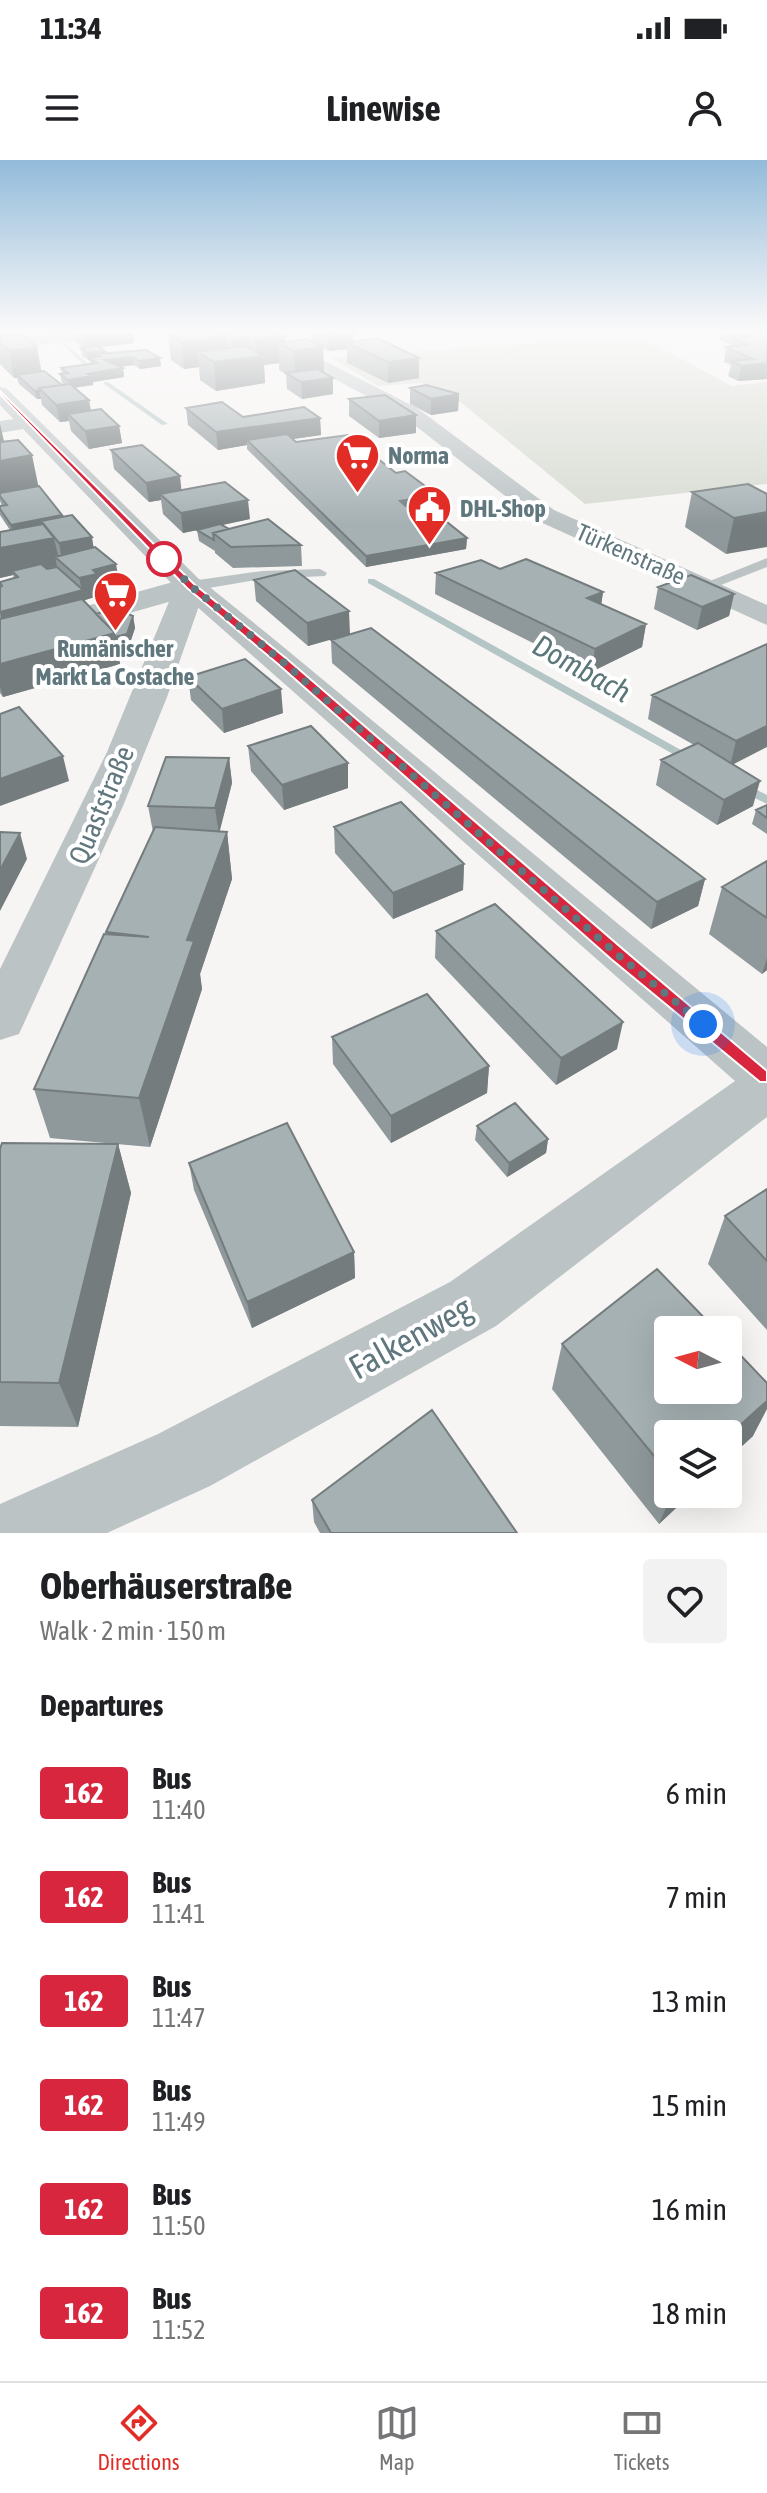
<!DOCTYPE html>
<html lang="en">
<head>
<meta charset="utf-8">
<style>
  :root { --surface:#fff; --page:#f2f2f2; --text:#202124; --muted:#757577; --line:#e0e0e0; --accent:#e22d27 }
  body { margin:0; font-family:"Asap Condensed",sans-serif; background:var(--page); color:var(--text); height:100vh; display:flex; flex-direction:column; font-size:30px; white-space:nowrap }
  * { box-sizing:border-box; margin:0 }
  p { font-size:26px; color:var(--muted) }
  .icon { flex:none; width:44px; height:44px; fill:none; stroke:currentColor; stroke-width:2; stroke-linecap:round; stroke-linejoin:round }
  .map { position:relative; height:1373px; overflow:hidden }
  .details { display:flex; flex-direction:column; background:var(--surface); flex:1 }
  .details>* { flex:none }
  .badge { padding:0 16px; border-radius:6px; font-size:28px; line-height:52px }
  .needle { width:52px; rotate:276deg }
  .tools { position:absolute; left:654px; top:1156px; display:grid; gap:16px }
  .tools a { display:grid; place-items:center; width:88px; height:88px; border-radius:8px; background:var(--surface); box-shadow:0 8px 32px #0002; font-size:40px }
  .you { position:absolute; width:40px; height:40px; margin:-20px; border:6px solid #fff; border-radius:50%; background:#1a73e8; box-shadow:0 0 0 12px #1a73e833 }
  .map>.badge { position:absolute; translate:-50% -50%; box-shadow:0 0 0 4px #fff }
  h2 { padding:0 40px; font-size:30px; line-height:72px }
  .round { display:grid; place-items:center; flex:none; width:84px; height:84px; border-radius:8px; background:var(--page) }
  .headline { display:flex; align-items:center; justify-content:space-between; height:136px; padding:0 40px }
  h1 { font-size:38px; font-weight:700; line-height:60px }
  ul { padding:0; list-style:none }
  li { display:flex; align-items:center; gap:24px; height:104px; padding:0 40px }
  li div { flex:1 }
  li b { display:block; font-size:30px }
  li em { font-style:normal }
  li .badge { min-width:88px; font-weight:700; text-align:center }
  .status { display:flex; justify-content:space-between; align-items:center; height:56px; padding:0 40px; background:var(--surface); direction:ltr }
  .status svg { height:22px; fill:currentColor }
  header { display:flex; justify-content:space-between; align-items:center; height:104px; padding:0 40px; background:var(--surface); font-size:36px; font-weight:700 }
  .dock { display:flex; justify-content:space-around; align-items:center; height:112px; border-top:2px solid var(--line); background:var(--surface); font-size:22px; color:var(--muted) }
  .dock a { display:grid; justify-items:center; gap:4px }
  .dock .current { color:var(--accent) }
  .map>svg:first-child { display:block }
</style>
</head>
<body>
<div class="status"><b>11:34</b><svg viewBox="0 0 49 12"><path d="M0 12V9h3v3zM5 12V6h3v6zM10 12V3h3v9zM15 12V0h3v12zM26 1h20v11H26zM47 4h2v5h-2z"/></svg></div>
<header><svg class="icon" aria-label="menu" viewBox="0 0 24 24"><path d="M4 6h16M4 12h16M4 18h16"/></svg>Linewise<svg class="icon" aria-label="person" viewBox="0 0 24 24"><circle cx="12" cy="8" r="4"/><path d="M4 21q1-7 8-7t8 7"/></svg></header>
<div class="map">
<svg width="767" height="1373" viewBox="0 0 767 1373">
  <rect width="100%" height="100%" fill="#f6f5f3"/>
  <!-- green -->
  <path fill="#d7dbd2" d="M637 175 732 226 767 222V324L585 344 458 240 422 223 378 226 331 198Z"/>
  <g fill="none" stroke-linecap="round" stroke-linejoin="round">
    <!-- stream -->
    <path fill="#b4c5c6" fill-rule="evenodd" d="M59 181H63L94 209V211H90Z
      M104 222H108L168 264 162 265 104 224Z
      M368 419H374L699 600 697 603H689L368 423Z
      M743 623 767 635V644L738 630 736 627Z"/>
    <!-- service -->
    <path fill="#bcc3c5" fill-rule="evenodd" d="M767 398V407L708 430H698L695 427Z
      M320 409 327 413 325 416 262 419 191 431 183 426 191 421 262 411Z"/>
    <!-- minor -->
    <path fill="#bcc3c5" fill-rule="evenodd" d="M66 172H116L108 177 0 189V179Z
      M248 172H268L417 248 554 350 767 445V465L536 360 403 256Z
      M28 257 35 259 38 263 35 267 0 273V261Z
      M191 417 201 420 275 480 767 887V957L496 1166 210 1326 107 1373H0V1344L158 1274 450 1122 735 921 186 437 0 490V470Z"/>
    <!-- tertiary -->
    <path fill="#bcc3c5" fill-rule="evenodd" d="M0 227 7 229 206 426 167 537 123 646 19 874 0 880V809L107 592 175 427 0 245Z"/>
  </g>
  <!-- wall -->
  <path fill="#8f989b" d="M0 172H22L23 176 41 212 62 225H65L62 223 60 214H62L61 208 90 204V201L82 196 81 188H83L75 182 74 172H133L134 183 100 187 105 194 146 190 161 206 140 209 134 205 120 207 123 208 124 217 93 222V225L74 228 89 240 90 251 119 266 122 283 89 289 71 271 69 261 60 262 42 245 41 239H37L19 224 17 218H14L0 204Z
    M298 172H350L354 174V182L419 218 388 223 347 203V189L329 191 323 188 324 213 333 218V234L302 239 287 229 286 214 279 210V203L264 205 265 223 216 231 200 220 199 207 184 209 171 200 168 173 285 176V182L312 181V173L302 174Z
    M721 172H767V219L738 221 728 216 731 205 724 202 726 187 730 186V184L719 179Z
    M410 228 459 234 458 251 431 255 410 244Z
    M349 239 416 273 379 278 349 256Z
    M186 248 243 257 320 258 321 275 292 279 296 282 437 346 410 350 418 357 467 378 466 389 366 407 247 289V285L218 290 188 265Z
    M0 264 4 282 63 357 94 387 120 426 101 431V435L85 440V442L96 454 133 456 135 468 129 486 117 489 120 504 3 537 0 533V422L14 418 13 415 0 418 10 370 0 355V346H2L0 341Z
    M111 290 182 330 250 359 223 365 229 369 301 385 302 406 233 408 215 393V391L199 381 197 370 183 373 163 354 161 340 149 342 114 309Z
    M748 324 726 394 685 367 692 332Z
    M500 409 603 432 601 445 646 464 642 487 591 512 435 434 436 413Z
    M254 420 350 474 308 486 256 441Z
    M658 427 734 434 729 456 697 470 654 449Z
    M331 480 705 719 698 746 651 769 332 503Z
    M767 484 733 605 753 646 717 665 656 625 661 600 694 585 648 559 652 535Z
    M188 517 283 553 224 573 191 540Z
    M248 586 348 603V628L284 650 251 611Z
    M229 598 232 623 219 672H227L232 719 200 814 202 829 150 987 50 978 34 929 107 774 106 772 153 672 148 646Z
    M767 645V674L752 664 756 650Z
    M334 667 464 704 463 730 393 759 335 693Z
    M767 701V810L762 814 709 774 722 727Z
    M436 771 617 889 556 925 435 798Z
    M332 877 489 906 487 933 391 983 333 904Z
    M477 966 548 979 546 993 507 1017 475 980Z
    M118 984 131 1033 78 1267 0 1266V989Z
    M189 1003 354 1092 355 1118 252 1168 194 1030Z
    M767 1029V1170L708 1104 725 1056Z
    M562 1184 753 1276 728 1299V1274H668V1334H691L659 1364 552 1229Z
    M312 1340 517 1373H320L314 1362Z"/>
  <!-- shaded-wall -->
  <path fill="#747c7e" d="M0 172H22L24 177 37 187 42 214 17 215V218H14L9 191 0 183Z
    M82 172H133L134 183 85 189Z
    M354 174V186L347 183V189L329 191V177Z
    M226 176 228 200H233L231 179 250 177 252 197 256 196 255 179 285 176V187L278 183 279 203 264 205 265 223 216 231 214 202 197 192 199 207 184 209 181 182Z
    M323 187 324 214 295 218 294 191Z
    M105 191 106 199 96 194 97 200 89 198 90 201H89L87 193Z
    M132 197 134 205 107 208 105 200Z
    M160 198 161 206 140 209 139 201Z
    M419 198V218L388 223V202Z
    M767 203V219L738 221 741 206Z
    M123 208 124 217 93 222V225L69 228 68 220 88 214Z
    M333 218V234L302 239 301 222Z
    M39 230 41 239H37L35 231Z
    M459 234 458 251 431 255V239Z
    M89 240 92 257 68 254 69 261 60 262 56 245Z
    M416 255V273L379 278V261Z
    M320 258 321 275 252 285 247 280V285L218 290 216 272Z
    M0 264 6 291 0 292Z
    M119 266 122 283 89 289 85 271Z
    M32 295 39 329 0 336V300Z
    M180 316 182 335 160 334 161 340 149 342 146 323Z
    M437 335V346L400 352V341Z
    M248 340 250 359 183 373 181 353Z
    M767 352V387L726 394 734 358Z
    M62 355 65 366 41 361 43 370 13 376 11 365Z
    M92 377 95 397 63 404 59 383Z
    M54 378 59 400 55 397 57 406 16 415 12 411 13 415 0 418V386Z
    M467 378 466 389 366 407V396Z
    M116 404 120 426 101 431V435L85 440V441L3 464 0 452 82 430 79 418 93 410Z
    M603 432 600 453 587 438Z
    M734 434 729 456 697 470 702 447Z
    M349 451 350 474 308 486 307 463Z
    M133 456 135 468 129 486 117 489 120 504 3 537 0 527V504L115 473Z
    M646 464 642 487 591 512 595 489Z
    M281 529 283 553 224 573 222 549Z
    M767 566V587L730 606 736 581Z
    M63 596 69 621 0 646V619Z
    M229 598 232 623 219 674 215 648Z
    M348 603V628L284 650 282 625Z
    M760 621 753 646 717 665 724 640Z
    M227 672 232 719 200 814 202 829 150 987 139 938 187 780Z
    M20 673 27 699 0 751V710Z
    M464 704 463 730 393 759V733Z
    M705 719 698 746 651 769 657 742Z
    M767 798V810L762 814Z
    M623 862 617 889 556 925 561 898Z
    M489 906 487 933 391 983V956Z
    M548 979 546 993 507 1017 509 1003Z
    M118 984 131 1033 78 1267 59 1223Z
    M354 1092 355 1118 252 1168 247 1142Z
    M767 1241V1249L753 1276 728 1299V1276Z
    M672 1334H691L659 1364Z"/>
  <!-- building -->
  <path fill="#a6b1b4" stroke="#747c7e" stroke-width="2" d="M182 172H277L285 176 255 179 250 177 231 179 226 176 181 182 168 173Z
    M319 172H350L354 174 329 177Z
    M738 172H767V203L741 206 731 201 753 199 726 187 748 185 731 177 748 176Z
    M22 174 37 187 9 191 0 183V177Z
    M377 178 419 198 388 202 347 183Z
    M307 179 323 187 294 191 278 183Z
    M98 186 105 191 87 193 81 188Z
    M246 186 263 196 214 202 197 192Z
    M146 190 160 198 139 201 132 197 105 200 123 208 88 214 92 216 68 220 60 214 68 213 61 208 97 203 89 198 100 196 96 194Z
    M317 209 333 218 301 222 286 213Z
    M44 211 62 225 39 228 41 230 35 231 17 215Z
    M70 224 89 240 56 245 39 228Z
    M426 225 459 234 431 239 410 228Z
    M385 235 416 255 379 261 349 239Z
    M222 242 243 257 304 247 320 258 216 272 186 248Z
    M101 249 119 266 85 271 68 254Z
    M287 274 296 282 348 275 396 313 405 311 437 335 400 341 418 357 437 354 467 378 366 396 247 280Z
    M18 280 32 295 0 301V282Z
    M142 285 180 316 146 323 111 290Z
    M225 322 248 340 181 353 160 334Z
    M748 324 767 334V352L734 358 692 332Z
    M39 326 62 355 11 365 0 349V346L7 345 0 336V333Z
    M72 355 92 377 59 383 41 361Z
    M268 359 301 385 231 387 213 373Z
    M43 364 54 378 0 388V372Z
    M220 364 229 369 213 373 214 380 197 370Z
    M95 387 116 404 93 410 97 414 79 418 55 397Z
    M526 399 603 432 587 438 646 464 595 489 436 413 481 400 500 409Z
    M41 404 47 409 57 407 83 430 0 452V427L2 426 0 422 18 417 12 411Z
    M295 410 349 451 307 463 254 420Z
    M691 415 734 434 702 447 658 427Z
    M82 439 115 473 0 504V459Z
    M116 448 133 456 127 474 115 477V473L96 454Z
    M371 468 705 719 657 742 331 480Z
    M767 484V566L736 581 652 535Z
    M245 499 281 529 222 549 188 517Z
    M19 547 63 596 0 619V554Z
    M311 566 348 603 282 625 248 586Z
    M698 583 760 621 724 640 661 600Z
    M166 597 229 598 215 648 148 646Z
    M401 642 464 704 393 733 334 667Z
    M767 645V658L756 650Z
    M155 667 227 672 187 780 194 781 139 938 34 929 104 774 149 777 106 772Z
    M0 672 20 673 0 710Z
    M767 701V758L722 727Z
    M495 744 623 862 561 898 436 771Z
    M427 834 489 906 391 956 332 877Z
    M515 943 548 979 509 1003 477 966Z
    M287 963 354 1092 247 1142 189 1003Z
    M2 983 118 984 59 1223 0 1222V989Z
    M767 1029V1101L725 1056Z
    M657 1109 716 1170H668V1230H728V1182L767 1223V1241L728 1276V1274H668V1313L562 1184Z
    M432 1250 517 1373H331L312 1340Z"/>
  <!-- sky -->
  <linearGradient id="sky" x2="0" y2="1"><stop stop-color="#93bbda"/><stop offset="0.47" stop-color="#fbfafa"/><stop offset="1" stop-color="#fbfafa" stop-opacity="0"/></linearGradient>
  <rect width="767" height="364" fill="url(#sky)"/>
  <!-- line -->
  <path fill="#d7263d" stroke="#fff" stroke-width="2" d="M0 231 194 424 287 499 624 790 767 911V922H760L611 799 278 504 187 428 0 234Z"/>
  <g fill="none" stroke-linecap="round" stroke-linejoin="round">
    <!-- walk -->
    <path stroke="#61777e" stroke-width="8" stroke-dasharray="0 14.4" d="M164 399 191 426 283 502 618 795 703 864"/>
  </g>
  <!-- icons -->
  <defs>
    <symbol id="supermarket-pin" viewBox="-11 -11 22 30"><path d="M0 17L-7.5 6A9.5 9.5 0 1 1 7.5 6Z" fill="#e22d27" stroke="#fff"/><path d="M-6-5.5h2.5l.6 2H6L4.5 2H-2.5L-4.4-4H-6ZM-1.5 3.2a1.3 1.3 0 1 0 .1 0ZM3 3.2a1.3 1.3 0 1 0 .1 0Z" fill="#fff"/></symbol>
    <symbol id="civic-pin" viewBox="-11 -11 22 30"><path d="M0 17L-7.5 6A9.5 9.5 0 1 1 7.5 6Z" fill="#e22d27" stroke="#fff"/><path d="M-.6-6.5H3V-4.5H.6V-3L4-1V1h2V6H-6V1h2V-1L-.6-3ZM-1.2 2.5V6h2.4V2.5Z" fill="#fff"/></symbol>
  </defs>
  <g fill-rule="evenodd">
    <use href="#supermarket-pin" x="332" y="270" width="51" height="69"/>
    <use href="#civic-pin" x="404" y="322" width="51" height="69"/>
    <use href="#supermarket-pin" x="90" y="408" width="51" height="69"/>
  </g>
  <!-- markers -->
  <circle fill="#fff" stroke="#d7263d" stroke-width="4" cx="164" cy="399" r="16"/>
  <g text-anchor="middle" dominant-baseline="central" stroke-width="8" stroke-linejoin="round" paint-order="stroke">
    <!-- far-poi labels -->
    <g font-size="24" font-weight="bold" fill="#61777e" stroke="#fff" text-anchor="start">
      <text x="388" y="295">Norma</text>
      <text x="460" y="348">DHL-Shop</text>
      <text x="115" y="488" text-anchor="middle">Rumänischer<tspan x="115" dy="28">Markt La Costache</tspan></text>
    </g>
    <!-- far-street labels -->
    <g font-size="24" fill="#61777e" stroke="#fff">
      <text transform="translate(631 394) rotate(24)">Türkenstraße</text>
    </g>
    <!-- street labels -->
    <g font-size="28" fill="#61777e" stroke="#fff">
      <text transform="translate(101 645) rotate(-67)">Quaststraße</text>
    </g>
    <!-- water labels -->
    <g font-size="30" font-style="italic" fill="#5c7779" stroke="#fff">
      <text transform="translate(582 508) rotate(29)">Dombach</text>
    </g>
    <!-- near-street labels -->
    <g font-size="34" fill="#61777e" stroke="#fff">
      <text transform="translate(410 1177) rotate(-29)">Falkenweg</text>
    </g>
  </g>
</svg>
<div class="tools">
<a><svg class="needle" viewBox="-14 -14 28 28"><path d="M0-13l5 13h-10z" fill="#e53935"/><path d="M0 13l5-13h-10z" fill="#757577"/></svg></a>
<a><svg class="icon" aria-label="layers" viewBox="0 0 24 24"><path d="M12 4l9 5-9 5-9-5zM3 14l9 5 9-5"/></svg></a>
</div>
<div class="you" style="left:703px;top:864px"></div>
</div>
<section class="details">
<div class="headline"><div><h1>Oberhäuserstraße</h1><p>Walk · 2 min · 150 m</p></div><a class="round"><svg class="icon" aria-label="heart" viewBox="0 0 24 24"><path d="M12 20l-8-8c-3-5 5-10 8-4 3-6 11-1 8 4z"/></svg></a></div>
<h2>Departures</h2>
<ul>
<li><span class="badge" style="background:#d7263d;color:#fff">162</span><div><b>Bus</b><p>11:40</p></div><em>6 min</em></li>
<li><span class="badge" style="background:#d7263d;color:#fff">162</span><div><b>Bus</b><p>11:41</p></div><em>7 min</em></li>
<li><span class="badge" style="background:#d7263d;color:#fff">162</span><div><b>Bus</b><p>11:47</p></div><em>13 min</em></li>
<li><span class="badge" style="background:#d7263d;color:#fff">162</span><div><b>Bus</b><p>11:49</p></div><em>15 min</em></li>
<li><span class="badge" style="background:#d7263d;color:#fff">162</span><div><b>Bus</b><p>11:50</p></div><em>16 min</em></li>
<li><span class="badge" style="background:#d7263d;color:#fff">162</span><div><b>Bus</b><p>11:52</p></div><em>18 min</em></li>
</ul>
</section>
<nav class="dock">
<a class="current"><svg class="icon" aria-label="directions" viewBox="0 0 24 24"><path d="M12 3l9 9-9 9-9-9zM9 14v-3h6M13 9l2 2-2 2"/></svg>Directions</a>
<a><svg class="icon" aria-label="map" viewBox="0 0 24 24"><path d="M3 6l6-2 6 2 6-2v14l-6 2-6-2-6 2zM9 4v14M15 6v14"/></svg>Map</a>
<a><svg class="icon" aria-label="tickets" viewBox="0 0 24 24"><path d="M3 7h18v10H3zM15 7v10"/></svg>Tickets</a>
</nav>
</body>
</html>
